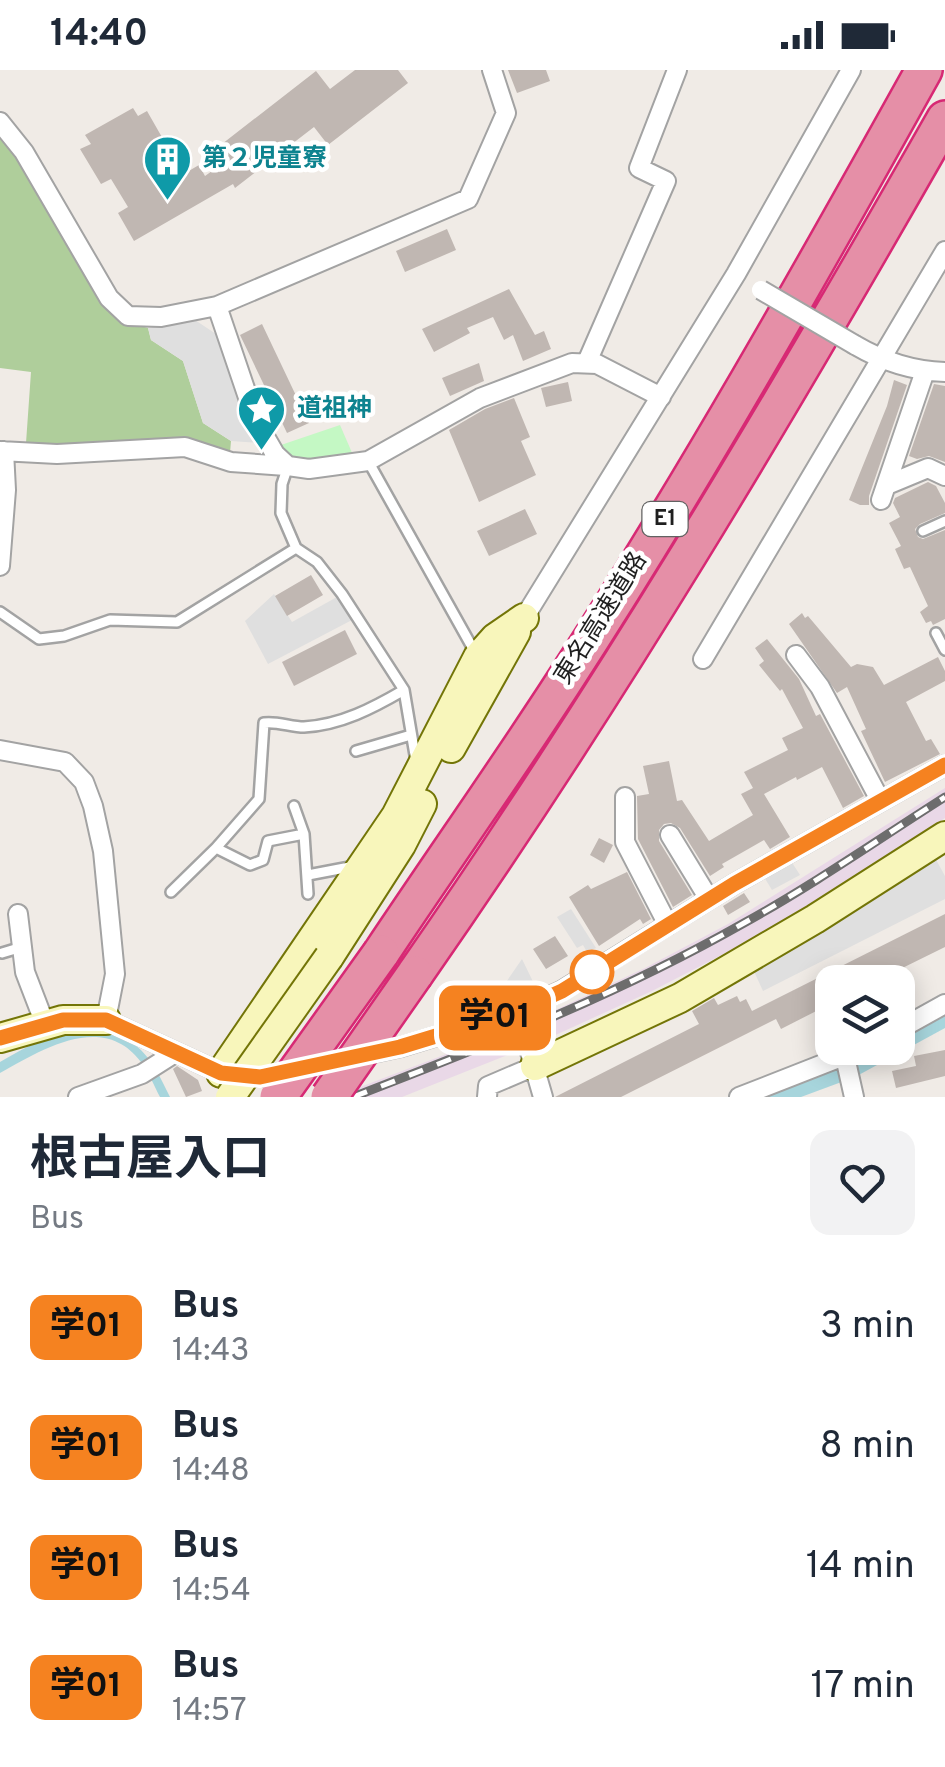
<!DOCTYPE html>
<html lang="en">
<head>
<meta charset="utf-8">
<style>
  :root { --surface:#fff; --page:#f2f2f3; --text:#1f2937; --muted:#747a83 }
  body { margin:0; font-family:Overpass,"Noto Sans JP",sans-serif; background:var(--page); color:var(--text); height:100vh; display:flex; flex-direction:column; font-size:38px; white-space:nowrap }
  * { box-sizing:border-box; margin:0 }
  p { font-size:32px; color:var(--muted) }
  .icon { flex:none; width:55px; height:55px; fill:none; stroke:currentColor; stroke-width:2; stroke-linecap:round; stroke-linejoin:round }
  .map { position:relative; height:1027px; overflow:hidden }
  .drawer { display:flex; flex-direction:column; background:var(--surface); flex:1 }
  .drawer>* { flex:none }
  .badge { padding:0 20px; border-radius:15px; font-size:35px; line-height:65px }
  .fabs { position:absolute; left:815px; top:895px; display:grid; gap:20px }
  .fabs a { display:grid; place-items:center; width:100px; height:100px; border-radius:20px; background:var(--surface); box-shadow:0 5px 25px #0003; font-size:50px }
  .map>.badge { position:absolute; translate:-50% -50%; box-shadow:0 0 0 5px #fff }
  .round { display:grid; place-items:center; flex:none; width:105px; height:105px; border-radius:20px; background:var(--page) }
  .summary { display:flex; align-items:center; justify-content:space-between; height:170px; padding:0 30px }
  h1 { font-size:48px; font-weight:700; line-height:75px }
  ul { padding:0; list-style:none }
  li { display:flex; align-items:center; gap:30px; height:120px; padding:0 30px }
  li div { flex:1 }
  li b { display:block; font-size:38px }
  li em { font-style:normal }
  li .badge { min-width:110px; font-weight:700; text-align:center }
  .status { display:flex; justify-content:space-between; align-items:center; height:70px; padding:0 50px; background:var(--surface); direction:ltr }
  .status svg { height:28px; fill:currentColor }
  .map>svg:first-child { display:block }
</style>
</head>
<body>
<div class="status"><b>14:40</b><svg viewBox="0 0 49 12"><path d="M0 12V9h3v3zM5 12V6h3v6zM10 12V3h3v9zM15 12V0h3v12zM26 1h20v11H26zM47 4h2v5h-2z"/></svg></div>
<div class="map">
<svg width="945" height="1027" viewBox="0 0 945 1027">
  <rect width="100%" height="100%" fill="#f0ebe6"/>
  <!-- industrial -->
  <path fill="#e9d8e7" d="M945 718V748L822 828 741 875 652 921 538 973 402 1027H334L530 952 645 898 728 854Z"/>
  <!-- forest -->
  <path fill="#afce9b" d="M0 64 36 118 106 237 118 249 148 258 151 270 183 291 203 353 231 371 230 383 183 367 56 377 26 373 31 302 0 298Z"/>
  <!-- park -->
  <path fill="#c4f8c4" d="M340 355 353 385 305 393 280 380 278 376Z"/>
  <!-- parking -->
  <path fill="#dfdfdf" d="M192 248 219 266 258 373 231 371 203 353 183 291 151 270 148 258Z
    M274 524 292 552 337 527 352 550 268 594 245 551Z
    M934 786 945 806V829L763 921 752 897Z
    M791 791 800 805 772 820 764 807Z
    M571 839 596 878 587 882 583 875 577 878 557 847Z
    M522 889 538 922 508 935 506 931 491 934Z"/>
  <!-- water -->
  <path fill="#a7d5dc" d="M945 943V958L855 1007 801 1027H761L850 995 882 978H898V969Z
    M102 958C144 974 151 988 170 1027H160C154 1016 149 1002 141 992 103 941 41 980 0 1003V992C39 970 56 960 102 958Z"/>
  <!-- building -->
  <path fill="#c0b7b2" d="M355 0H398L408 13 328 75 314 57 235 118 233 114 134 171 118 143 128 137 111 109 101 114 80 79 91 74 85 65 133 38 138 46 147 41 167 76 158 81 175 109 199 95 205 106 226 91 217 80 222 74 316 1 330 19Z
    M508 0H546L550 11 517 23Z
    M447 159 456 180 405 202 396 181Z
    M509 219 535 265 544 261 551 279 523 291 513 265 504 270 493 247 467 258 470 263 434 282 422 259Z
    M262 254 309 353 287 363 240 265Z
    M479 293 484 311 450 326 442 308Z
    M894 310 907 315 869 426V435H860L849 430 887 336Z
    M568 312 572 331 546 337 541 318Z
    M934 314 945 316V392L929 386 917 389 909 386Z
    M514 328 530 367 521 371 536 405 479 432 449 360 485 339Z
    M928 412 936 416 945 433V443L920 454 915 459 918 467 923 469 945 460V549L933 555 931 551 926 553 920 542 928 536 910 497 904 499 895 479 901 476 889 453 900 447 893 433 895 428Z
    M525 439 537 464 489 486 477 461Z
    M311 505 323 525 287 546 275 526Z
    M802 543 805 548 808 546 851 597 857 594 873 597 884 615 938 587 945 601V611L906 632 926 671 931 669 940 684 885 712 861 661 866 659 847 617 837 623 789 554Z
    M345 560 357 584 294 616 282 592Z
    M767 569 799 609 816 646 820 644 864 726 843 738 822 697 797 710 796 707 764 724 790 767 770 779 764 770 722 794 724 797 710 806 680 758 671 753 664 754 659 760V771L692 825 673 837 638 769 637 726 649 724 643 696 669 691 677 731 682 730 709 771 753 745 741 724 753 718 744 702 788 680 782 668 803 658 782 619 780 621 759 595 764 591 755 578Z
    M599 768 613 775 604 793 590 785Z
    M627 802 651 849 643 854 640 849 599 876 569 827 588 815 591 819Z
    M744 823 750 832 728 845 723 836Z
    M945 844V877L874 912H832V933L781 959 776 949 621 1027H555L699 954 692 941 714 928 718 935 737 926 740 932 746 929 752 941Z
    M555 866 568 886 546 899 533 879Z
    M945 980V1006L896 1018 892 1001 916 996 914 986Z
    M177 996 198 1010 202 1021 186 1027 173 999Z"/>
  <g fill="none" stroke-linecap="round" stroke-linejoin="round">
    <defs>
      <path id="lane" d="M368 391 476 584
        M288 396 282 414 281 443 296 478 317 492 342 524 404 620 416 691
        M923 461 945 451
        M0 542 39 569 64 566 110 550 177 552 296 478
        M936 563 945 580
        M356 681 411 665
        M294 736 304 764 308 824
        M304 764 268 771 263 790 250 795 216 778 259 729 264 653C277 651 291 657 304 657 341 655 373 638 404 620
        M308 805 355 796
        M171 822 216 778
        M2 883 22 877"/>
      <path id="street" d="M0 52 24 82 109 228 128 246 161 247 217 236 468 129 506 43 492 0
        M217 236 256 351 275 384 288 396 309 399 368 391 480 328 572 293 597 294 661 327
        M855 275C884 292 912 301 945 302
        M587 292 666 111 639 98 677 0
        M0 381 57 384 185 377 231 392 286 396
        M887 415 928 398 945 406
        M881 430 925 301
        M0 496 6 420 4 381
        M524 548 736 204 851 0
        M796 585 820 617 880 730
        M703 589 945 181
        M0 680 65 692 84 712 93 736 103 781 115 904 106 950 221 1003 234 1006 261 1007 401 977 518 941 561 921 734 814 945 695
        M625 727V772L668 855
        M670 765 709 829
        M18 844 25 902 45 954
        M518 941 543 1027
        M898 960 945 934
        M845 987 854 1027
        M78 1027 142 1004 175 983
        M487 1027 488 1016 535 996
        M739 1027 864 978"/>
      <path id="secondary" d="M451 678 516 562
        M329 887 401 775 422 734
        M0 968 63 950H106
        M535 996 680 928 815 849 945 766
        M221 1003 396 746 478 587 495 568 524 548"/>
      <path id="highway" d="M381 883C441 793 504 704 563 613 692 414 809 207 924 0
        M415 904C607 629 779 341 945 49"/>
    </defs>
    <!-- lane casing -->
    <use href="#lane" stroke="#a3a3a3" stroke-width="14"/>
    <!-- street casing -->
    <use href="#street" stroke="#a3a3a3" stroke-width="22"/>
    <!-- secondary casing -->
    <use href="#secondary" stroke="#737507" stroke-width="32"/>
    <!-- highway casing -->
    <use href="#highway" stroke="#d72974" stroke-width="40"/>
    <!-- lane -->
    <use href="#lane" stroke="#fff" stroke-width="9"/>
    <!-- street -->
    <use href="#street" stroke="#fff" stroke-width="18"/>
    <!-- secondary -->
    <use href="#secondary" stroke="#f8f6bb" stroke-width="28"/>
    <!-- highway -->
    <use href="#highway" stroke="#e58fa7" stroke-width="35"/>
    <defs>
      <path id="rail" d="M353 1027C486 976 619 924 744 853 813 815 879 769 945 727"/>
    </defs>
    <!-- rail casing -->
    <use href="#rail" stroke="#6d6d6d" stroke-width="9"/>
    <!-- rail -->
    <use href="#rail" stroke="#fff" stroke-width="5" stroke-dasharray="15" stroke-linecap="butt"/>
    <defs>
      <path id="street-bridge" d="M761 220 855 275"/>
      <path id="secondary-bridge" d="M230 1027 329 887"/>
      <path id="highway-bridge" d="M278 1027 381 883
        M329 1027 415 904"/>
    </defs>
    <!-- street-bridge casing -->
    <use href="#street-bridge" stroke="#a3a3a3" stroke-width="22" stroke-linecap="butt"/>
    <!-- secondary-bridge casing -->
    <use href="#secondary-bridge" stroke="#737507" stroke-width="32" stroke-linecap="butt"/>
    <!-- highway-bridge casing -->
    <use href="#highway-bridge" stroke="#d72974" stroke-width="40" stroke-linecap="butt"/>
    <!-- street-bridge -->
    <use href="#street-bridge" stroke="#fff" stroke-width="18"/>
    <!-- secondary-bridge -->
    <use href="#secondary-bridge" stroke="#f8f6bb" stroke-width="28"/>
    <!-- highway-bridge -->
    <use href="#highway-bridge" stroke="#e58fa7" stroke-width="35"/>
  </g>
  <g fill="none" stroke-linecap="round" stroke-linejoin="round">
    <defs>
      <path id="line" d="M0 968 63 950H106L221 1003 260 1007 400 977 518 941 562 921 734 814 945 695"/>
    </defs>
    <!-- line casing -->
    <use href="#line" stroke="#fff" stroke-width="22"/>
    <!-- line -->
    <use href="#line" stroke="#f58220" stroke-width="15"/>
  </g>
  <!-- icons -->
  <defs>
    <symbol id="building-pin" viewBox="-11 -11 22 30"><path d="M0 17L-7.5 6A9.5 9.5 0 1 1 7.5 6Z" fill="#0f9aa8" stroke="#fff"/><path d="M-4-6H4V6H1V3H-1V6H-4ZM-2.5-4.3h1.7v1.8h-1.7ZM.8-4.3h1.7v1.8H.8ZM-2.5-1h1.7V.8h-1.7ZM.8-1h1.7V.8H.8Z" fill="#fff"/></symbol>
    <symbol id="sight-pin" viewBox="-11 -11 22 30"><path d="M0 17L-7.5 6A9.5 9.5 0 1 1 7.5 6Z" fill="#0f9aa8" stroke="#fff"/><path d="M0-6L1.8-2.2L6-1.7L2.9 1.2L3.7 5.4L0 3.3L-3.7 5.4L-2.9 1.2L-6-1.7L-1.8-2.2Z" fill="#fff"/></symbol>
  </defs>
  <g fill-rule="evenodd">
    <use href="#building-pin" x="140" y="62" width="55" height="75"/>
    <use href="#sight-pin" x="234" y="312" width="55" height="75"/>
  </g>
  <!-- markers -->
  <circle fill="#fff" stroke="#f58220" stroke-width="5" cx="592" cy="902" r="20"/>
  <g text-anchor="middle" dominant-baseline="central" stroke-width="9" stroke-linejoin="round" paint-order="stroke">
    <!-- shield labels -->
    <rect fill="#fff" stroke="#626262" stroke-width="2.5" x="642.5" y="432" width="45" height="34" rx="8"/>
    <g font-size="22" font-weight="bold" fill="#1f1f1f">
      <text x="665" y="449">E1</text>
    </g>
    <!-- culture labels -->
    <g font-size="25" font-weight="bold" fill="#0d838f" stroke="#fff" text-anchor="start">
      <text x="202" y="90">第２児童寮</text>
      <text x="297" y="340">道祖神</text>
    </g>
    <!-- street labels -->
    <g font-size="25" fill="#1f1f1f" stroke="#fff">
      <text transform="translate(602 549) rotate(-58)">東名高速道路</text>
    </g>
  </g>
</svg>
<div class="fabs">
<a><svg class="icon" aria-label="layers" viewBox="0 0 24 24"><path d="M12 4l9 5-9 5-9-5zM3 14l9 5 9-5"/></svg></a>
</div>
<b class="badge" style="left:495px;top:948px;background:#f58220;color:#111">学01</b>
</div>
<section class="drawer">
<div class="summary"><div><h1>根古屋入口</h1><p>Bus</p></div><a class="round"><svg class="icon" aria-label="heart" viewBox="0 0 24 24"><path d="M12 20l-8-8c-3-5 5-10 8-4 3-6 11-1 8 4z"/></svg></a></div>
<ul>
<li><span class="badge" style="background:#f58220;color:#111">学01</span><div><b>Bus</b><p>14:43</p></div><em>3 min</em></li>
<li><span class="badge" style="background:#f58220;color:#111">学01</span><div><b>Bus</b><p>14:48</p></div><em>8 min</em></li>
<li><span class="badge" style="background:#f58220;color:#111">学01</span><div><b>Bus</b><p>14:54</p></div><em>14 min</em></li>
<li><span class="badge" style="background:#f58220;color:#111">学01</span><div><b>Bus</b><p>14:57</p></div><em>17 min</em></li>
</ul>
</section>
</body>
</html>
